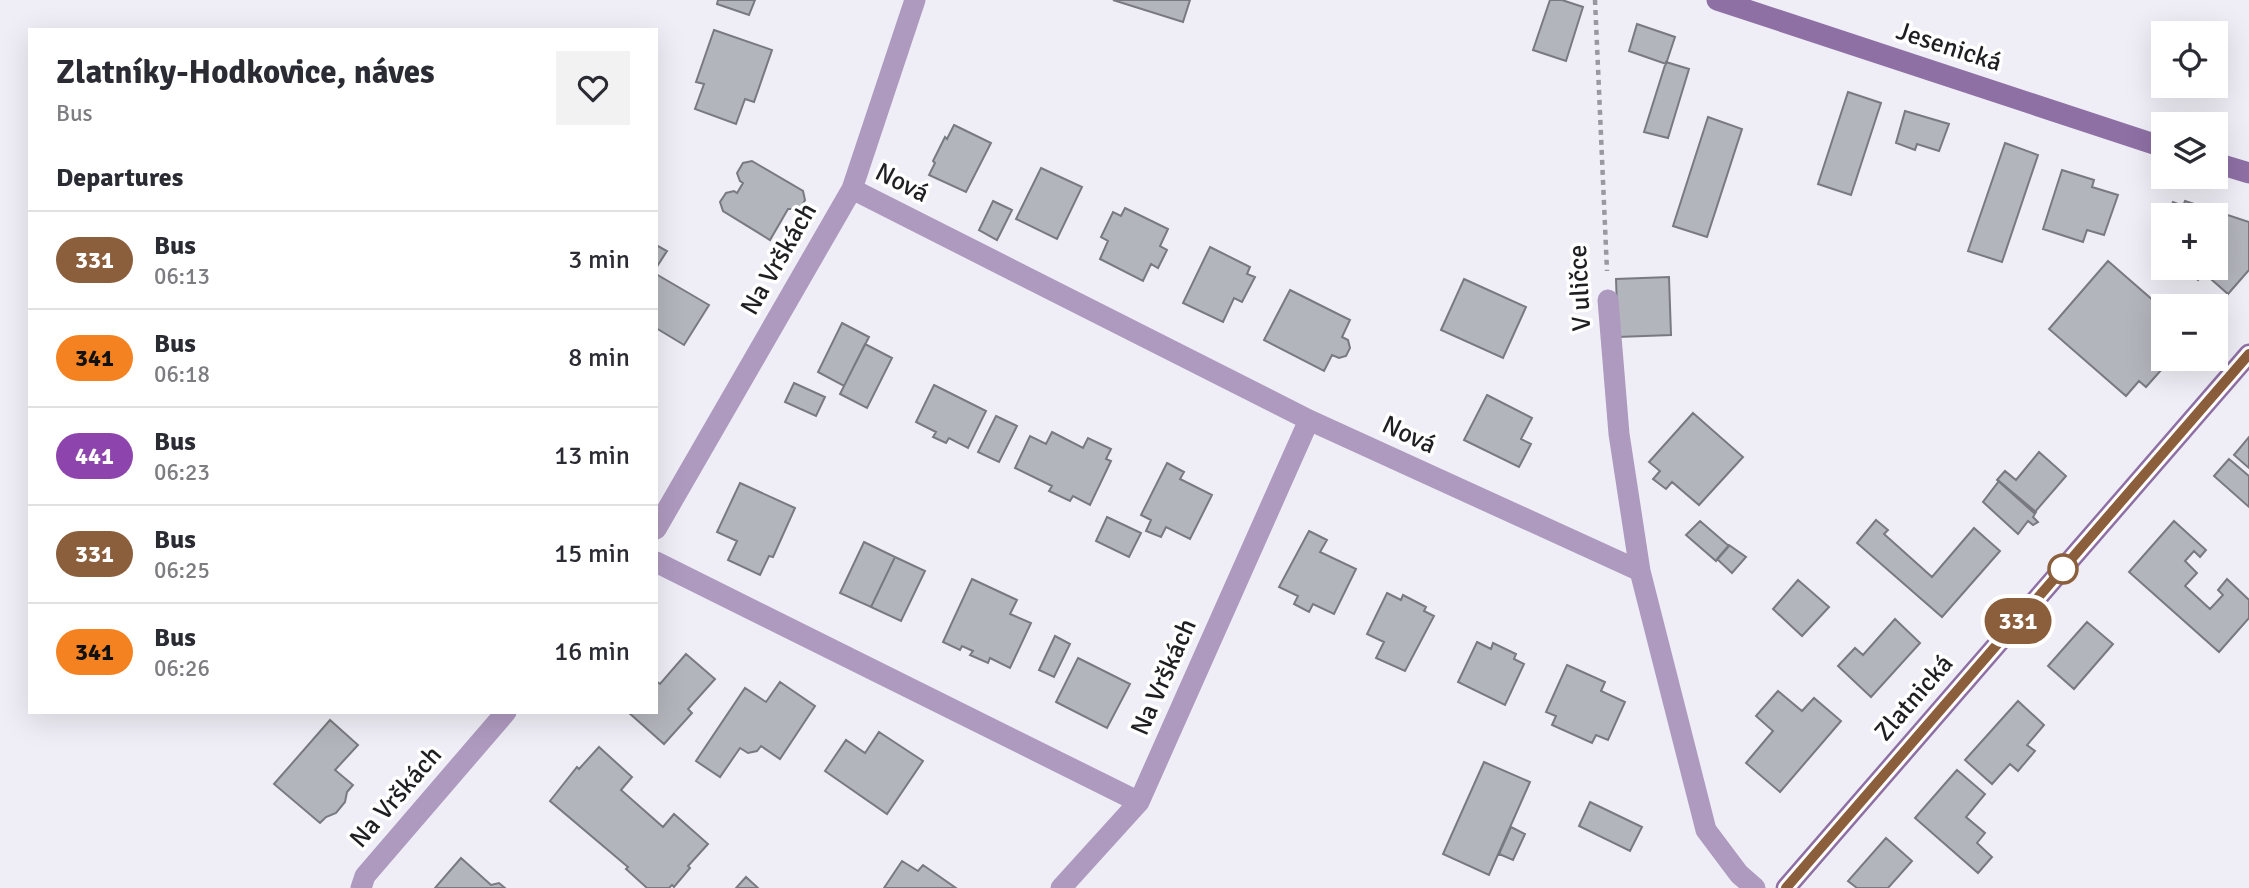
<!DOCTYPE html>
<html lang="en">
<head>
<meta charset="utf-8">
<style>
  :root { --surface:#fff; --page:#f2f2f3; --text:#2b2b33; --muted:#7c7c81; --line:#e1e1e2 }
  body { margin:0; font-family:Signika,sans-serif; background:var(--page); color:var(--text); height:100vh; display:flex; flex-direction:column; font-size:26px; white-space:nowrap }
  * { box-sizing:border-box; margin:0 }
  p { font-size:23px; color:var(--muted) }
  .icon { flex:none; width:38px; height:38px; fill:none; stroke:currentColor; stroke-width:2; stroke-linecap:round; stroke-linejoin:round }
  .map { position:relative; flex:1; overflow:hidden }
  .drawer { position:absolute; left:28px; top:28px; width:630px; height:686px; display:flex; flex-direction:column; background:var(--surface); border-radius:0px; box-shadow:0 7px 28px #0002 }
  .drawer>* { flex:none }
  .badge { padding:0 14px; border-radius:23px; font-size:24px; line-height:46px }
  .buttons { position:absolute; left:2151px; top:21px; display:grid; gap:14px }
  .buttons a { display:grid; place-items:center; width:77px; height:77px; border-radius:0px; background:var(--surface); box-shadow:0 7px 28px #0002; font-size:35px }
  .map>.badge { position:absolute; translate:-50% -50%; box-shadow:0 0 0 4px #fff }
  h2 { padding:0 28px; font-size:26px; line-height:63px }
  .round { display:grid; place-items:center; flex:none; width:74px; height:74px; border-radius:0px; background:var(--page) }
  .headline { display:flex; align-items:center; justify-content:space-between; height:119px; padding:0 28px }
  h1 { font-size:33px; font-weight:700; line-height:52px }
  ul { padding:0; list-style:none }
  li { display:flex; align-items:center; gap:21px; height:98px; padding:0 28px; border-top:2px solid var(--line) }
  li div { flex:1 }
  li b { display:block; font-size:26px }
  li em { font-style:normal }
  li .badge { min-width:77px; font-weight:700; text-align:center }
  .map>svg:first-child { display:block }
</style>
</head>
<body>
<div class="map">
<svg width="2249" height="888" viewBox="0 0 2249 888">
  <rect width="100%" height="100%" fill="#efeef6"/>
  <!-- building -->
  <path fill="#b3b5bc" stroke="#787a80" stroke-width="2" d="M718 0H755L749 15 717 4Z
    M1113 0H1190L1183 22Z
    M1550 0H1562L1583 7 1566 61 1533 50Z
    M1637 24 1675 37 1666 64 1629 51Z
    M714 30 772 50 754 102 745 99 736 124 695 109 704 84 696 82Z
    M1666 62 1689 69 1668 138 1644 132Z
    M1848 92 1881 103 1851 195 1818 184Z
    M1905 111 1949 124 1939 151 1917 144 1915 150 1896 143Z
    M1708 117 1742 129 1707 237 1673 226Z
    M954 125 991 143 966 192 929 175 935 163 933 161 945 137 947 139Z
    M2005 143 2038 155 2002 262 1968 251Z
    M752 161 803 191 805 200 800 209H788L770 240 723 211 720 202 726 193 734 191 737 193 743 183 740 181 737 173 743 163Z
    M1041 168 1082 187 1057 239 1016 219Z
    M2062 170 2094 180 2092 187 2118 195 2104 235 2087 230 2083 242 2043 229Z
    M993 201 1012 210 997 240 979 230Z
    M2185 201 2249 222V270L2228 294 2204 273 2198 280 2185 268H2216V215H2168L2173 202 2183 206Z
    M1125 208 1168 229 1160 246 1167 250 1158 268 1151 264 1143 281 1100 259 1108 241 1101 237 1113 212 1121 216Z
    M656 245 667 251 656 268Z
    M1210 247 1250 267 1247 274 1255 277 1242 302 1234 298 1223 322 1183 303Z
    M2108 261 2163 309V359H2171L2146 387 2139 381 2126 396 2049 329Z
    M656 274 709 305 684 345 656 328Z
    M1669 277 1671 335 1618 337 1616 279Z
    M1464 279 1526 307 1503 358 1441 330Z
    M1290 290 1350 320 1342 337 1348 340 1350 348 1346 356 1339 358 1332 355 1324 371 1264 340Z
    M842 323 869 337 844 386 818 372Z
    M865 344 892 358 867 408 840 394Z
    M794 383 825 397 816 416 785 402Z
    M934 385 986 411 968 448 949 438 946 443 933 437 936 432 916 422Z
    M1487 395 1532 418 1521 439 1531 444 1519 467 1464 440Z
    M1693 413 1743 457 1699 505 1672 482 1666 489 1653 479 1660 471 1649 462Z
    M996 416 1017 426 999 462 978 452Z
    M1052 432 1083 448 1088 438 1111 449 1106 459 1111 461 1090 505 1073 496 1070 501 1049 491 1052 486 1015 468 1030 436 1046 444Z
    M2249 437V468L2234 455Z
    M2039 452 2066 476 2034 513 1997 480 2005 471 2016 480Z
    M2229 459 2249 476V507L2214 476Z
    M1167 463 1184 472 1180 479 1212 495 1190 539 1166 527 1161 537 1146 531 1151 520 1141 515Z
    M1999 481 2036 512 2033 517 2038 522 2033 525 2028 521 2018 534 1983 502Z
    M740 483 795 508 773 557 769 556 760 575 728 560 737 541 717 532Z
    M1107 517 1141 533 1129 557 1096 541Z
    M1876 520 1888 530 1884 534 1932 577 1974 528 2000 551 1942 617 1857 543Z
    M1700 521 1729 546 1716 561 1686 535Z
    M2174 521 2206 550 2200 557 2194 551 2185 561 2197 573 2185 586 2210 609 2223 595 2218 590 2227 579 2249 600V618L2219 652 2129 572Z
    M1309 531 1327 540 1320 552 1356 569 1334 614 1313 604 1309 612 1294 604 1298 596 1279 587Z
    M864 542 895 557 871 607 840 593Z
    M1729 545 1746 557 1732 573 1717 559Z
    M895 557 925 571 901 621 871 607Z
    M972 579 1017 600 1010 614 1031 623 1010 668 990 658 988 663 970 655 973 651 962 646 960 650 943 642Z
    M1798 580 1829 607 1802 636 1773 609Z
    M1387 593 1401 600 1403 595 1426 607 1424 611 1434 616 1405 671 1376 658 1384 642 1367 634Z
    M1895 619 1920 643 1871 697 1838 666 1855 648 1863 655Z
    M2087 622 2113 644 2074 689 2048 666Z
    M1055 636 1070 644 1054 677 1039 670Z
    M1477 642 1491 649 1493 643 1516 654 1514 659 1524 664 1505 705 1458 682Z
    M686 654 715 679 688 709 692 713 664 744 628 712H656V681L660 684Z
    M1078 658 1130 684 1107 728 1056 702Z
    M1567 665 1605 682 1601 691 1625 702 1608 740 1596 735 1592 743 1552 725 1556 716 1546 712Z
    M780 682 815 706 780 759 761 746 757 751 748 753 740 748 720 777 696 761 745 688 766 702Z
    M1778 691 1802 711 1814 698 1841 721 1780 792 1746 763 1773 731 1756 716Z
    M2018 701 2044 725 2027 745 2035 751 2018 771 2010 764 1992 784 1965 760Z
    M330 720 358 745 335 770 353 785 347 792 345 802 336 813 326 817 320 823 274 784Z
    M879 732 923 761 887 814 825 771 846 740 865 753Z
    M599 747 632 777 621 790 663 827 674 814 708 844 688 866 690 868 674 887 672 885 669 888H647L626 869 628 867 550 801 577 767 579 769Z
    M1484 762 1530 782 1489 875 1443 854Z
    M1957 770 1985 794 1966 817 1985 833 1977 843 1992 857 1978 873 1915 818Z
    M1590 802 1642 827 1630 851 1579 826Z
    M1511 827 1525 834 1513 860 1499 854Z
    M1886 838 1912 861 1888 888H1857L1848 881Z
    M461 858 491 885 499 883 505 888H435Z
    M902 861 918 871 923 865 956 888H884Z
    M746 877 758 888H736Z"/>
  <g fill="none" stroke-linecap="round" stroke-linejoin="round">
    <!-- path -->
    <path stroke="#98989e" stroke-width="4.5" stroke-dasharray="5 5" stroke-linecap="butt" d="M1595 0 1607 271"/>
    <!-- street -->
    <path stroke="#ae9abf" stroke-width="21" d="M852 189 1309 420 1640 571 1706 830 1739 874 1755 888
      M1608 300 1619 434 1640 571
      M656 529 852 189 915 0
      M656 562 1139 802
      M361 888 365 876 506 712
      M1061 888 1139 802 1309 420"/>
    <!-- secondary -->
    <path stroke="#8f70a5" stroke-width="21" d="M1717 0 2163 147
      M2216 163 2249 173
      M1786 888 2249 354"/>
  </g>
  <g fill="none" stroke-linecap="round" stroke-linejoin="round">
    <defs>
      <path id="line" d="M1786 888 2249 354"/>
    </defs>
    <!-- line casing -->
    <use href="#line" stroke="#fff" stroke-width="16"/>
    <!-- line -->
    <use href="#line" stroke="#8b5e3c" stroke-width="10"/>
  </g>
  <!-- markers -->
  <circle fill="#fff" stroke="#8b5e3c" stroke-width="3.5" cx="2063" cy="569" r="14"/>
  <g text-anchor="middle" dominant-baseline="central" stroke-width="7" stroke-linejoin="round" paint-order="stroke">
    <!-- street labels -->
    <g font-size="26" fill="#1f1f22" stroke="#fff">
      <text transform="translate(1949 47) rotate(18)">Jesenická</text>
      <text transform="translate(902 183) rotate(27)">Nová</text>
      <text transform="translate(779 259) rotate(-60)">Na Vrškách</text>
      <text transform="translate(1580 288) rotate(-93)">V uličce</text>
      <text transform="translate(1409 435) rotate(25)">Nová</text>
      <text transform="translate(1164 677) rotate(-66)">Na Vrškách</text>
      <text transform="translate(1914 698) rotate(-49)">Zlatnická</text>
      <text transform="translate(396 797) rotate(-49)">Na Vrškách</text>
    </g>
  </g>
</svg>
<div class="buttons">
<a><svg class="icon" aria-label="locate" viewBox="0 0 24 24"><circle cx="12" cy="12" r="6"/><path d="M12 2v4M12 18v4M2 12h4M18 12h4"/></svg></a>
<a><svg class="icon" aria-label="layers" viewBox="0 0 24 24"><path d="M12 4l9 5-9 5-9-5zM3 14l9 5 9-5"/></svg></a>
<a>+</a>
<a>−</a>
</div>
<b class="badge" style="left:2018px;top:621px;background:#8b5e3c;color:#fff">331</b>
<section class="drawer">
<div class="headline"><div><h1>Zlatníky-Hodkovice, náves</h1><p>Bus</p></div><a class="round"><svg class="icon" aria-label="heart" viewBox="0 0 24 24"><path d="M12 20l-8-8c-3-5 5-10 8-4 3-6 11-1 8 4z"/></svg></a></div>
<h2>Departures</h2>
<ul>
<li><span class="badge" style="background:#8b5e3c;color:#fff">331</span><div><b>Bus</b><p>06:13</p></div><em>3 min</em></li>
<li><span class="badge" style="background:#f58220;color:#111">341</span><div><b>Bus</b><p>06:18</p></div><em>8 min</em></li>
<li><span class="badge" style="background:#8e44ad;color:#fff">441</span><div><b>Bus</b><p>06:23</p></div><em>13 min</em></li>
<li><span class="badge" style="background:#8b5e3c;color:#fff">331</span><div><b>Bus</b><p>06:25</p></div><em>15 min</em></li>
<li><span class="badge" style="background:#f58220;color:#111">341</span><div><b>Bus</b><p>06:26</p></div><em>16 min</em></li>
</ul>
</section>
</div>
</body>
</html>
